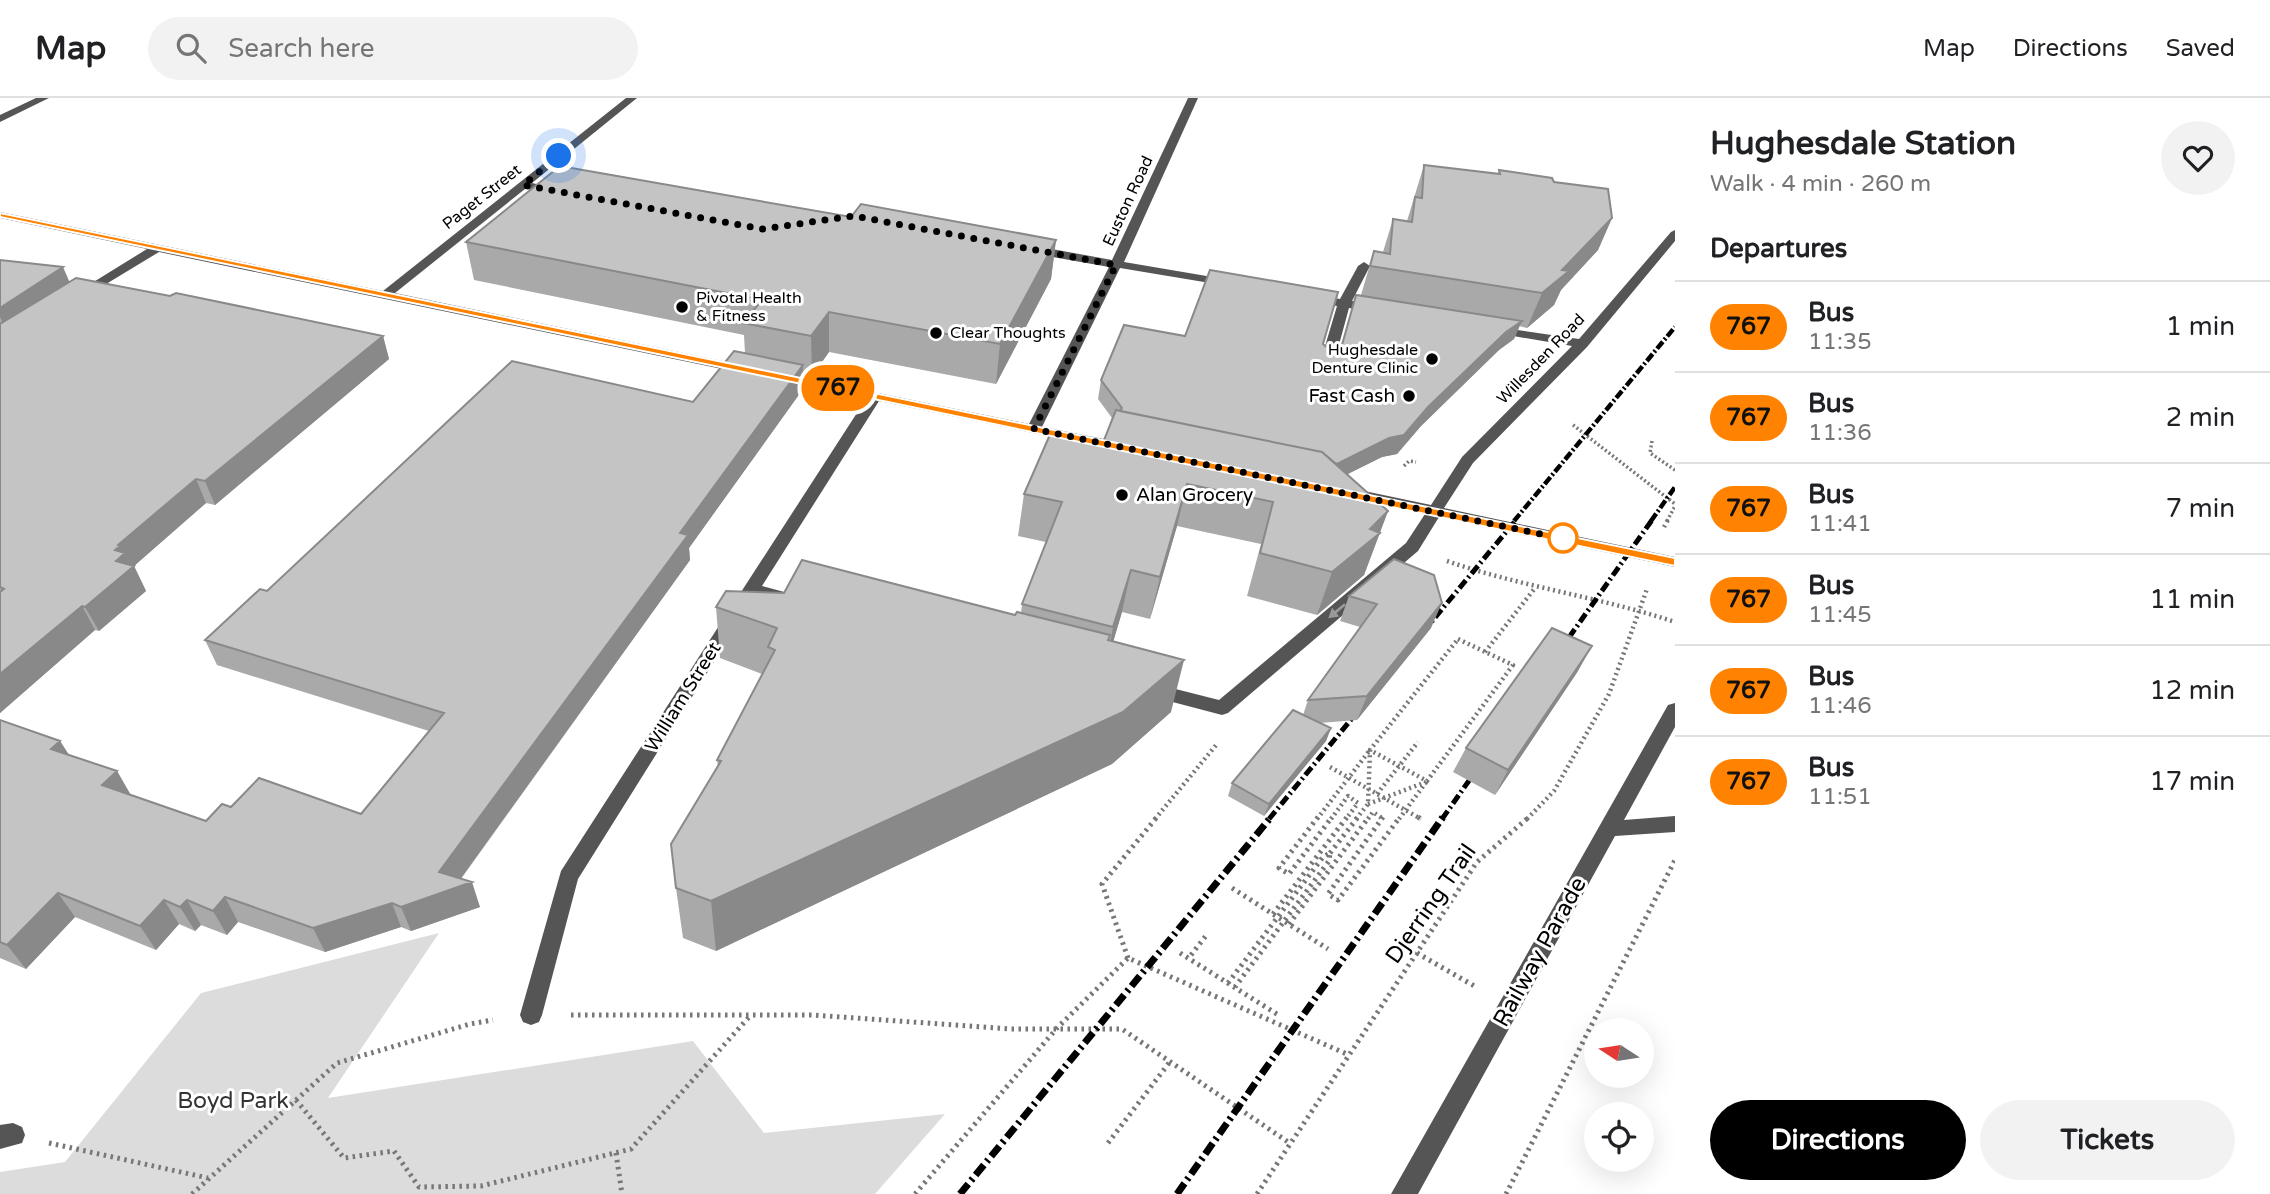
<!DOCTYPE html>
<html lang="en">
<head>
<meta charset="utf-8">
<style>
  :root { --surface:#fff; --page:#f2f2f2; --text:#202124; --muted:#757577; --line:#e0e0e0; --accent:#000 }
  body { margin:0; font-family:"Varela Round",sans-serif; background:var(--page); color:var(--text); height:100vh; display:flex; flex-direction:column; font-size:26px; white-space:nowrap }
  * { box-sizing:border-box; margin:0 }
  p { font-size:23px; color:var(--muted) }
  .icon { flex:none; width:38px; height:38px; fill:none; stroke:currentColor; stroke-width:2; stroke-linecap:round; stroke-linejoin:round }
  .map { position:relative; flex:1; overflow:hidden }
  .side { display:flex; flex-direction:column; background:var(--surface); width:595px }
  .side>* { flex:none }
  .badge { padding:0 14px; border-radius:23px; font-size:24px; line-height:46px }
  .needle { width:46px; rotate:282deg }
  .tools { position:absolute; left:1584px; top:920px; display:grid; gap:14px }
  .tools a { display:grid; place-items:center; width:70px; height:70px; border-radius:50%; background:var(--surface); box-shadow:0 7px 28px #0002; font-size:35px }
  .you { position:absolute; width:35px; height:35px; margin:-18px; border:5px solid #fff; border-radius:50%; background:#1a73e8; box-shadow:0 0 0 10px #1a73e833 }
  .map>.badge { position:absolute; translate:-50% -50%; box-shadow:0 0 0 4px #fff }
  h2 { padding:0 35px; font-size:26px; line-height:63px }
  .round { display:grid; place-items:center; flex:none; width:74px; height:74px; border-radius:37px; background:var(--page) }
  .headline { display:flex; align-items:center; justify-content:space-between; height:119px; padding:0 35px }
  h1 { font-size:33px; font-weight:700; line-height:52px }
  .primary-button { display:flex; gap:14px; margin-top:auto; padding:14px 35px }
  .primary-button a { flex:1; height:80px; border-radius:42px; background:var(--accent); color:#fff; font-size:28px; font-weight:700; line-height:80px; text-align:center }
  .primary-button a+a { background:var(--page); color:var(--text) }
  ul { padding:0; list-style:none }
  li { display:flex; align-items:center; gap:21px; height:91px; padding:0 35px; border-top:2px solid var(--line) }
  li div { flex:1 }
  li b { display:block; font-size:26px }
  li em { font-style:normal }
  li .badge { min-width:77px; font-weight:700; text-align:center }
  header { display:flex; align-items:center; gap:42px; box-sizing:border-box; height:98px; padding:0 35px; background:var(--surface); border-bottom:2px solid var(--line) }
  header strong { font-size:33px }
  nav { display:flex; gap:38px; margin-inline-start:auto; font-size:24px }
  .search { width:490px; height:63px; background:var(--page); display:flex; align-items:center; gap:18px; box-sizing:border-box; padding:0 24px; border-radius:38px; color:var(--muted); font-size:26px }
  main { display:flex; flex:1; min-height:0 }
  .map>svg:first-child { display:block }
</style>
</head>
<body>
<header>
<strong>Map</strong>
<div class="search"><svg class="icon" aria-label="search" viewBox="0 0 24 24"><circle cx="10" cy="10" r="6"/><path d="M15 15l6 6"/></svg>Search here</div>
<nav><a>Map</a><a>Directions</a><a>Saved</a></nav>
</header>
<main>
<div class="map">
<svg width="1675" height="1096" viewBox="0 0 1675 1096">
  <rect width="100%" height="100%" fill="#fff"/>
  <!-- green -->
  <path fill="#dcdcdc" d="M439 835 328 1000 693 943 764 1035 945 1016 875 1096H0V1074L65 1064 201 895Z"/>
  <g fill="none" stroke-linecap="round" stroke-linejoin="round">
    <!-- path-far2 -->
    <path stroke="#777" stroke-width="3.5" stroke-dasharray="2 2.5" stroke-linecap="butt" d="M1573 327 1675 406
      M1652 343 1650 355 1675 372
      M1404 368 1409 363 1416 364
      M1667 423 1675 408"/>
    <!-- path-far1 -->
    <path stroke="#777" stroke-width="4.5" stroke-dasharray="2 3.5" stroke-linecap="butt" d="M1664 429 1668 422
      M1447 463C1522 489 1600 499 1675 524
      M1458 541 1513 567 1427 683 1370 652Z
      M1485 554 1535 490
      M1330 669 1421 721
      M1377 696 1418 644
      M1368 706 1426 684
      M1155 721 1217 646
      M1317 721 1370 652
      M1331 721 1348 698 1358 705 1346 721
      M1356 721 1368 706 1370 653
      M1368 721 1373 714 1383 721
      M1399 721 1427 683
      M1527 721 1554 693 1609 596 1647 491"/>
    <!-- path -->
    <path stroke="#777" stroke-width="5" stroke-dasharray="2.5 4.5" stroke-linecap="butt" d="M1318 719 1279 770 1289 776 1332 719
      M1383 719 1328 796 1338 802 1400 719
      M1418 719 1421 721
      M1330 755 1358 719
      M1232 790 1328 851
      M1273 816 1347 719
      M1289 826 1369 719
      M1180 855 1280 918
      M1417 855 1476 889
      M1191 857 1208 835
      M1128 860 1102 786 1157 719
      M1228 885 1323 759 1330 755 1329 763 1235 889
      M571 917H813L1011 931H1122L1291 1046
      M296 1002 344 1060 394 1053 419 1089 481 1088 631 1051 749 919
      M49 1045 208 1080
      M1108 1045 1169 965
      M616 1055 622 1096
      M192 1096 337 965 470 926 493 922
      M915 1096 1057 930 1128 860 1349 957
      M1257 1096 1477 764 1529 719
      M1506 1096 1675 762"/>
    <!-- minor -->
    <path fill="#555" fill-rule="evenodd" d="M36 0H49L0 24V17Z
      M626 0H637L532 85 562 92V96L525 91 395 195 746 268 751 269V275L746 276 159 154 83 200 77 196 79 193 147 151 0 120V114L383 193Z
      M1188 0H1198L1124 164 1230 182 1236 186 1234 189 1120 170 1042 329 1077 336 1079 339 1077 342 1072 343 879 303 762 488 788 495 790 499 788 503 782 505 756 498 751 505H739L737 501 743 491 866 301 775 282V276L780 275 1029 326 1109 169 1030 155 1024 151 1030 147 1112 162Z
      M1675 132V143L1587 249 1473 365 1444 410 1675 459V469L1439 419 1418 453 1228 615 1222 617 1146 597 1143 592 1146 587 1152 585 1219 602 1406 445 1425 416 1345 398 1342 395 1345 392 1350 390 1431 407 1462 359 1572 248 1496 235 1491 234V228L1579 241 1671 134Z
      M1364 164 1370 168 1352 203 1380 208 1381 211 1375 215 1349 210 1334 265 1327 269 1322 268 1320 265 1337 208 1309 203 1307 200 1313 196 1340 201 1358 168Z
      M730 518 739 524 578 781 542 917 539 924 531 927 523 924 520 917 561 773 724 520Z
      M1675 605V629L1624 722 1675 718V734L1615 738 1418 1096H1391L1668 607Z
      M13 1025 22 1029 25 1037 22 1045 0 1051V1027Z"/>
    <!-- rail-far2 -->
    <path stroke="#000" stroke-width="4.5" stroke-dasharray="9 2.5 2 2.5" stroke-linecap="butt" d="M1514 423 1675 229
      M1651 423 1675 389"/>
    <!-- rail-far1 -->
    <path stroke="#000" stroke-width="5" stroke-dasharray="10 3.5 2 3.5" stroke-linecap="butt" d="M1423 534 1516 422
      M1558 555 1652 422
      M1269 721 1363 607
      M1442 721 1480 667"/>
    <!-- rail -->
    <path stroke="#000" stroke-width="7" stroke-dasharray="13 4.5 2.5 4.5" stroke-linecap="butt" d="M960 1096 1271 719
      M1177 1096 1443 719"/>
  </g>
  <!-- wall -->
  <path fill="#a9a9a9" d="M1424 67 1498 76 1499 72 1554 84 1612 120 1598 152 1561 192 1554 207 1527 230 1519 228 1514 241 1499 252 1421 328 1397 356 1382 359 1347 376 1388 413 1364 477 1317 517 1247 498 1261 446 1177 428 1150 521 1122 514 1113 543 1171 614 1112 666 716 853 683 840 676 790 718 669 717 662 762 576 720 560 716 509 1015 517 1021 515 1022 506 1046 444 1018 438 1024 396 1104 342 1112 320 1098 301 1101 282 1185 238 1323 246 1331 253 1341 248 1356 197H1361L1374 153 1383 154 1393 121 1407 123Z
    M851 119 1056 142 1051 181 996 286 829 254 812 278 803 277V291L689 450 690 462 461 781 480 809 411 833 401 829 325 854 238 824 227 837 201 827 195 833 179 826 156 852 75 819 26 871 0 860V622L60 643 69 657 117 673 131 697 206 723 231 709 361 716 429 633 217 567 205 542 267 493 693 304 745 255 744 237 474 182 466 144Z
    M0 162 70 184 170 198 383 238 389 261 215 407 206 405 134 468 146 493 99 533 95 532 0 615Z
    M1394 461 1431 530 1357 622 1320 625 1331 630 1326 643 1264 718 1228 698 1232 685 1303 617 1308 602 1360 529 1340 523 1349 498Z
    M1578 573 1495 697 1453 674 1466 650Z"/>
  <!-- shaded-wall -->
  <path fill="#898989" d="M1612 120 1598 152 1561 192 1554 207 1527 230 1542 195 1562 172Z
    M1056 142 1051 181 996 286 1000 246Z
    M63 169 73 192 8 235 0 219V210Z
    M829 214V254L812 278 811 238Z
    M1522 223 1514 241 1499 252 1421 328 1397 356 1382 359 1330 385 1337 366Z
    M383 238 389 261 215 407 205 383Z
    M803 267V291L689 450 690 462 453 791 472 784 480 809 411 833 401 809 439 774 680 435Z
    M196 381 206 405 134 468 146 493 99 533 85 509 116 463 115 452 118 447Z
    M1187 386 1177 428 1150 521 1160 479Z
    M1388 413 1364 477 1317 517 1332 474Z
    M1131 472 1122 514 1105 572 1113 529Z
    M1442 505 1431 530 1357 622 1367 598Z
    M82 508 95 532 0 615V576Z
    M1592 548 1578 573 1495 697 1508 672Z
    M1184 562 1171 614 1112 666 716 853 711 803Z
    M1331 630 1326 643 1264 718 1269 706Z
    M60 643 76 668 51 651Z
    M117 673 131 698 102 687Z
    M58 795 75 819 26 871 7 847Z
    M225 799 238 824 227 837 213 813Z
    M164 802 179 826 156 852 140 828Z
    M187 802 201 827 195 833 180 809Z
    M392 805 401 829 325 854 313 830Z"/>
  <!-- building -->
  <path fill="#c4c4c4" stroke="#898989" stroke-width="2" d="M1424 67 1500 76 1499 72 1552 80 1554 84 1608 91 1612 120 1562 172 1569 173 1542 195 1370 168 1374 153 1390 156 1393 121 1412 124 1415 99 1422 100Z
    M560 68 851 119 861 106 1056 142 1000 246 829 214 811 238 743 225 762 202 466 144Z
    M0 162 63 169 0 210Z
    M1210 172 1338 194 1323 246 1331 253 1342 247 1356 197 1522 223 1506 234 1428 309 1404 337 1389 340 1337 366 1335 365 1322 354 1120 313 1122 310 1101 282 1124 227 1185 238Z
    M76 180 170 198 176 195 383 238 205 383 196 381 118 447 120 448 115 452 125 455 116 463 134 468 85 509 82 508 0 576V494L4 491 0 489V226Z
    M734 253 803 267 680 435 688 437 439 774 472 784 401 809 392 805 313 830 225 799 213 813 187 802 180 809 164 802 140 828 58 795 7 847 0 844V622L60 643 51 651 117 673 102 687 206 723 222 706 231 709 259 680 361 716 444 615 205 542 260 491 267 493 512 263 693 304Z
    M1116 312 1322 354 1388 413 1370 431 1380 435 1332 474 1260 455 1273 404 1187 386 1160 479 1131 472 1113 529 1022 506 1062 404 1024 396 1052 332 1104 342Z
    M1394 461 1434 477 1442 505 1367 598 1308 602 1377 506 1349 498Z
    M802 462 1015 517 1017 514 1110 537 1108 542 1184 562 1123 614 711 803 676 790 671 746 721 663 717 662 775 552 768 549 777 530 716 509 726 493 784 495Z
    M1552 530 1592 548 1508 672 1466 650Z
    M1293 612 1331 630 1269 706 1232 685Z"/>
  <!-- one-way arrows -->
  <defs><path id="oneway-solid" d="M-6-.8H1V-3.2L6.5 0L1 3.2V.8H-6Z" transform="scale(1.75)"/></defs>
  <use fill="#999" href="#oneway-solid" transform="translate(1337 513) rotate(140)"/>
  <!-- line -->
  <path fill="#ff8200" stroke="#fff" stroke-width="2" d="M0 115 1675 460V468L0 119Z"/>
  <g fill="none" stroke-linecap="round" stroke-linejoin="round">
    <!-- walk -->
    <path stroke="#000" stroke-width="7" stroke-dasharray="0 12.6" d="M559 58 523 87 762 131 854 118 1116 167 1034 331 1565 441 1563 440"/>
  </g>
  <!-- markers -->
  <g fill="#000" stroke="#fff" stroke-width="2.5">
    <circle cx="682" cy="209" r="7"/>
    <circle cx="936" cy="235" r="7"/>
    <circle cx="1432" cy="261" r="7"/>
    <circle cx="1409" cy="298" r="7"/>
    <circle cx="1122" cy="397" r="7"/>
  </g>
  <circle fill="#fff" stroke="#ff8200" stroke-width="3.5" cx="1563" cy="440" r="14"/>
  <g text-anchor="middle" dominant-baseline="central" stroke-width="6" stroke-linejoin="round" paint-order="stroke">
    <!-- far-street labels -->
    <g font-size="16" fill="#000" stroke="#fff">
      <text transform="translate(482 99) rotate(-38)">Paget Street</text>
      <text transform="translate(1128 103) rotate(-65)">Euston Road</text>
      <text transform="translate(1541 261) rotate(-46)">Willesden Road</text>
    </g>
    <!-- far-poi labels -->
    <g font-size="16" fill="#000" stroke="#fff" text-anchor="start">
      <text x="696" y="200">Pivotal Health<tspan x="696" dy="18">&amp; Fitness</tspan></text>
      <text x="950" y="235">Clear Thoughts</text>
      <text x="1418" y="252" text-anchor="end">Hughesdale<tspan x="1418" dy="18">Denture Clinic</tspan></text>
    </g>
    <!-- poi labels -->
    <g font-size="19" fill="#000" stroke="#fff" text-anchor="end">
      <text x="1395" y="298">Fast Cash</text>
      <text x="1136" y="397" text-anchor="start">Alan Grocery</text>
    </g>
    <!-- street labels -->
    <g font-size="19" fill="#000" stroke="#fff">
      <text transform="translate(683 599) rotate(-58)">William Street</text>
    </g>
    <!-- near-street labels -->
    <g font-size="23" fill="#000" stroke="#fff">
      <text transform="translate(1431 806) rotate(-55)">Djerring Trail</text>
      <text transform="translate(1540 854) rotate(-61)">Railway Parade</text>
    </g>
    <!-- near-park labels -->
    <g font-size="23" fill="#333" stroke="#fff">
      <text x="233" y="1003">Boyd Park</text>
    </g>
  </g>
</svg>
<div class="tools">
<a><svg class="needle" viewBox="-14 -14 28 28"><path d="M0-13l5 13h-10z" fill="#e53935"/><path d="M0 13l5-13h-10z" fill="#757577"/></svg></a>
<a><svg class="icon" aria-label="locate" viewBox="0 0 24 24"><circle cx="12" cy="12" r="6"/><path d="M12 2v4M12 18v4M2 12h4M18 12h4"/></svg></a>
</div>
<div class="you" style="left:559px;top:58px"></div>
<b class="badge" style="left:838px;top:290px;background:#ff8200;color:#111">767</b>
</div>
<section class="side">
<div class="headline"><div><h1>Hughesdale Station</h1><p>Walk · 4 min · 260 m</p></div><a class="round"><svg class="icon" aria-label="heart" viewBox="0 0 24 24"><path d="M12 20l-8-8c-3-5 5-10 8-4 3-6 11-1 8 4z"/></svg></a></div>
<h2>Departures</h2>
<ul>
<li><span class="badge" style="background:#ff8200;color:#111">767</span><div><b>Bus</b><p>11:35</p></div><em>1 min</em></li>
<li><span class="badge" style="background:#ff8200;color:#111">767</span><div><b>Bus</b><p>11:36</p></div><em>2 min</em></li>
<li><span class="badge" style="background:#ff8200;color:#111">767</span><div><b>Bus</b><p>11:41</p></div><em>7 min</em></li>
<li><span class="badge" style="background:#ff8200;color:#111">767</span><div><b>Bus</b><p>11:45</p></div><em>11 min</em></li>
<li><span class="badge" style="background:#ff8200;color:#111">767</span><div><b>Bus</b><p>11:46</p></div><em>12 min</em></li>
<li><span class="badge" style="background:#ff8200;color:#111">767</span><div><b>Bus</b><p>11:51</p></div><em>17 min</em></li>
</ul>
<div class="primary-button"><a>Directions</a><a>Tickets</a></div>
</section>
</main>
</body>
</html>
